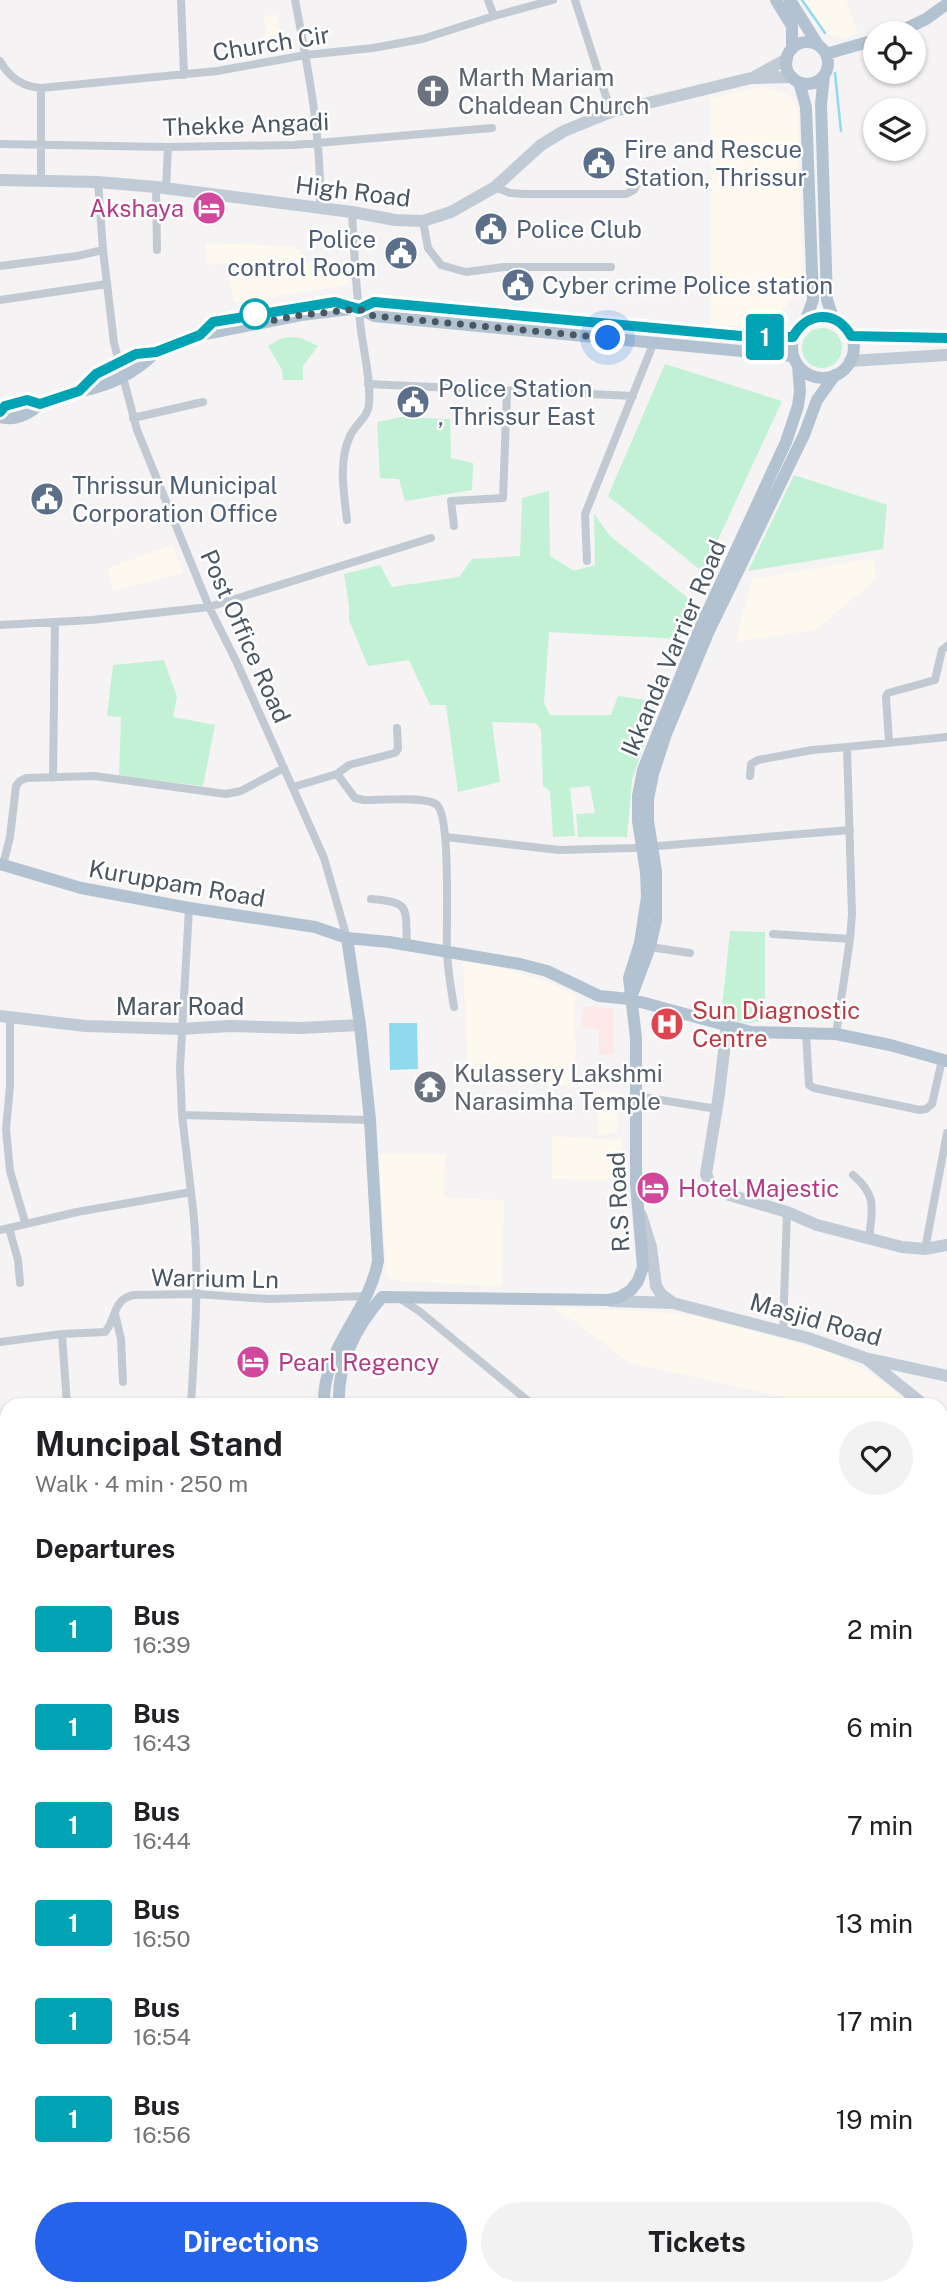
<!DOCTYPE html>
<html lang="en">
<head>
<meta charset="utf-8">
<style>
  :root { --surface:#fff; --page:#f2f2f2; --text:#202124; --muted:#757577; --accent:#2563eb }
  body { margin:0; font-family:"Public Sans",sans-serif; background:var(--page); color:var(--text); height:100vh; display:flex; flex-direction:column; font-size:26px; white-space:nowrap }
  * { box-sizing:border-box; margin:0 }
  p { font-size:23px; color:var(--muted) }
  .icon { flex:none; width:38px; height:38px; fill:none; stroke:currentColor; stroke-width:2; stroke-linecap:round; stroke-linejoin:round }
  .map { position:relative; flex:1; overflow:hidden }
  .drawer { position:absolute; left:0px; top:1398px; width:948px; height:898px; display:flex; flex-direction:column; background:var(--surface); border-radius:21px 21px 0 0; box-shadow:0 2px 5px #0004 }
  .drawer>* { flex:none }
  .badge { padding:0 14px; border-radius:5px; font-size:24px; line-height:46px }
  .fabs { position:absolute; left:863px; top:21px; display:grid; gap:14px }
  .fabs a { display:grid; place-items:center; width:63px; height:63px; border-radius:50%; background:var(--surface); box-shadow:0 2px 5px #0004; font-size:35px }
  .you { position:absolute; width:35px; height:35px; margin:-18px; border:5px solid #fff; border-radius:50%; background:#1a73e8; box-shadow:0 0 0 10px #1a73e833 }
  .map>.badge { position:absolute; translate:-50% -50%; box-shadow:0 0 0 4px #fff }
  h2 { padding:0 35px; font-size:26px; line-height:63px }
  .round { display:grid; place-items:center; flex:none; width:74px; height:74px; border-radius:37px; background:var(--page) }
  .overview { display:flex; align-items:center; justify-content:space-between; height:119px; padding:0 35px }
  h1 { font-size:33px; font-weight:700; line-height:52px }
  .action { display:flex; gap:14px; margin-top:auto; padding:14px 35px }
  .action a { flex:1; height:80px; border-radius:42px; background:var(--accent); color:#fff; font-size:28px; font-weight:700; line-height:80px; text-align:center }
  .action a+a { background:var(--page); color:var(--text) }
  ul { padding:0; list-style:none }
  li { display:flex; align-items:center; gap:21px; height:98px; padding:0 35px }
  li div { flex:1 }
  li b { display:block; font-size:26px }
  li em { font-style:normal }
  li .badge { min-width:77px; font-weight:700; text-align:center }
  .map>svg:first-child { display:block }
</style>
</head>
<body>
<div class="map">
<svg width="947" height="2295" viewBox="0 0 947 2295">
  <rect width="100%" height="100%" fill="#f5f3f3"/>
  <!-- commercial -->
  <path fill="#fdf9ef" d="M801 0H846L858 33 843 39 825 33 819 29Z
    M277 14 283 53 269 56 264 16Z
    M762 87 789 95 798 109 802 277 794 296 773 321 761 327 711 325V98Z
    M205 243 290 246 301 250 302 263 332 258 348 269 349 285 234 303 226 263 207 265Z
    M172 545 183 573 113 591 108 568Z
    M874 558 876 580 815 630 735 642 752 579Z
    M463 961 496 966 548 982 575 995 576 1087 468 1078Z
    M598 1091 619 1092 617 1133 598 1134Z
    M552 1136 622 1140 621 1180 552 1179Z
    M379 1154H445L444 1198 504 1200 502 1287 401 1281 390 1279 386 1270Z
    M551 1307 658 1312 694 1316 737 1327 833 1353 865 1370 914 1405H808L779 1396 630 1363 577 1323Z
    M942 1692 947 1694V1815H942Z"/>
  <!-- medical -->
  <path fill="#fce8e6" d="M583 1006 614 1009V1055L599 1054V1030L582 1026Z"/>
  <!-- green -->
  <path fill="#c3f1d5" d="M372 307 775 344V347L371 310Z
    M802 348a20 20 0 1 1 40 0a20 20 0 1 1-40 0Z
    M290 337 301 338 318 346 303 366V380H283L282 370 268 346 280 339Z
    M665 364 782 401 703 572 608 496Z
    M402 417 450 419 451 458 473 463 472 490 405 501 399 479 380 478 377 422Z
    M794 475 887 505 883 549 748 571Z
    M549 491 550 556 574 571 595 565 594 514 610 536 693 602 680 639 549 632 544 703 550 715H611L618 696 647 700 660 697 632 780 627 837H578L576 814 595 813 590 786 570 788 575 836 553 837 550 791 543 786 541 730 536 723 492 722 500 782 458 792 446 705H430L409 660 368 666 349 620V605L344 574 380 565 392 587 459 577 472 559 520 556 522 498Z
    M164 660 177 697 173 717 215 725 203 786 119 776 121 717 107 716 113 665Z
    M730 931 765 932V1021L746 1023 721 1017Z"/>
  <!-- water -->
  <path fill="#90daee" d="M389 1023H417L418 1069 390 1070Z"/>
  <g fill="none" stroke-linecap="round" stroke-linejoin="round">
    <!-- stream -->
    <path stroke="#90daee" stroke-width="2.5" d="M802 0 825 33
      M835 73 841 131
      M942 1818 947 1817"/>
    <!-- street -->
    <path stroke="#c1cad2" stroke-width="8" d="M181 0 184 75
      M295 0C308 68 322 138 320 208
      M488 0 494 16
      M575 0 611 112
      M0 61C9 77 23 87 41 88L217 71 306 55 373 48 422 39 494 16 553 0
      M41 88V180
      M0 144 168 147 294 145 492 128
      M98 182 103 250 114 343 137 430 209 607 237 663 324 858 347 938
      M156 187 157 250
      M495 187 510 193 524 194H626L634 190 640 177
      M166 188 168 147
      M423 221 428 248 441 265 466 272 504 267H611
      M0 266 77 256 103 250
      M0 300 107 284
      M368 384 633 396
      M133 418 203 402
      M347 520C344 493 338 462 350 436 355 424 368 418 369 404 371 380 364 354 361 330 356 290 354 252 352 212
      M454 526 451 501 503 498 507 391
      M587 561 585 514 654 342
      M0 625 92 620 209 607 431 538
      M889 742 886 697 888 693 935 680 942 650 947 646
      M337 774 349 765 395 753 398 749 397 728
      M750 776 751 764 758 760 812 750 847 747
      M53 778 55 622
      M293 787 337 774 355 798 364 800C379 800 427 796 437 805 451 817 446 925 447 948 447 968 451 987 454 1007
      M446 837 559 850 634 848 850 830
      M3 865 10 837 16 786 20 781 26 778 94 776 226 794 241 791 284 768
      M371 899C412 902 405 908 407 945
      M773 934 850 939
      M650 947 690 953
      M10 1018V1086L6 1129 10 1171 25 1222
      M806 1033 809 1085 814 1088 920 1110 926 1109 932 1104 942 1060
      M836 1034 850 939 852 914 847 747 947 737
      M636 1096 717 1109
      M182 1115 370 1120
      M853 1175C878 1196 872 1209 869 1239
      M191 1192C201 1263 195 1334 191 1405
      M9 1228 18 1260 20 1283
      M0 1230 77 1212 191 1192 182 1115 180 1068 189 908
      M925 1249 947 1133
      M399 1298 419 1311 533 1405
      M115 1314 121 1339 123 1382
      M783 1331 787 1212
      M62 1334 67 1405
      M0 1342 62 1334 105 1332C117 1319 112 1299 134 1295L197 1294 268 1299 368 1296
      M942 1527 947 1528
      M0 1529 7 1531
      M0 1875 7 1873
      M942 2128H947
      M942 2151 947 2149
      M0 2215 7 2214
      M942 2253 947 2254
      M234 2289V2295
      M545 2295 549 2289
      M678 2295 679 2289
      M731 2295 732 2289
      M830 2295 831 2289"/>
    <!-- secondary -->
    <path stroke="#c1cbd6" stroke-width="12" d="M754 77 787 59
      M0 180 98 182 156 187 352 212 395 220 423 221 451 212 474 199 495 187 541 145 564 131 611 112 751 78 792 77
      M851 336 947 338
      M850 361 947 355
      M0 1016 85 1026 181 1029 230 1026 301 1028 360 1025
      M727 1025 719 1094 706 1174 713 1190 787 1212 817 1225 902 1247 925 1249 947 1245
      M641 1215 651 1247 656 1286 661 1294 673 1303
      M611 1301 673 1303 808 1338 865 1358 947 1376
      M868 1360 924 1405
      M942 1418 947 1421
      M942 1685 947 1686
      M0 2045 7 2048"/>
    <!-- primary -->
    <path stroke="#b3c2d1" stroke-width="12" d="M776 0 792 26V49
      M790 0 818 45
      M897 33 926 19 947 4
      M786 63a21 21 0 1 1 42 0a21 21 0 1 1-42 0Z
      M826 54 875 40
      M824 76 821 104 827 300 833 318
      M799 82 806 107 813 300 805 322
      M359 308 374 316 793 356
      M792 347a31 31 0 1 1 62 0a31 31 0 1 1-62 0Z
      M80 391C110 386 135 373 156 352
      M0 412 5 406 27 400 40 404 79 391 96 375 136 354 156 352 200 335 301 315 359 308 374 302 752 337H794
      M0 417C15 421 29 414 40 404
      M0 864 81 888 189 908 315 927 347 938 389 942 520 964 547 971 599 996 630 999 751 1032 836 1034 890 1045 947 1061
      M632 995 650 947 656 920V871L648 821V799L653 774 666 734 708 633 804 435 817 400 835 375
      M324 1405C322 1348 368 1315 378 1261L370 1120 360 1025 347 938
      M339 1405C337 1363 355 1328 382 1297L608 1300 620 1297 631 1290 638 1281 643 1267 636 1184V1038L629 978 640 943 647 897 646 872 638 821V796L643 770 700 628 786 442 798 406 800 391 798 366
      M0 2077 7 2073"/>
    <!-- rail -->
    <path stroke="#b5b8bd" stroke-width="2.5" d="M0 1509 7 1508
      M942 1567 947 1568
      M942 1617 947 1618"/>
  </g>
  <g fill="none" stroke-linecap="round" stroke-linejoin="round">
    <defs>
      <path id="line" d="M0 412 5 406 27 400 40 404 79 391 96 374 136 354 156 352 200 335 213 322 335 302 359 309 374 302 752 337H793C807 311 837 310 851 336L947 338"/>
    </defs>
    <!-- line casing -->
    <use href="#line" stroke="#fff" stroke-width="16"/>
    <!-- line -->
    <use href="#line" stroke="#00a3b4" stroke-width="10"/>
    <!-- walk -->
    <path stroke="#4a5661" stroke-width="7" stroke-dasharray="0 12.6" d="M255 314 259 323 301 315 359 309 374 316 608 338"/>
  </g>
  <!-- icons -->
  <defs>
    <symbol id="church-disc" viewBox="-11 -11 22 22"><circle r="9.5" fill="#6b7280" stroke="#fff"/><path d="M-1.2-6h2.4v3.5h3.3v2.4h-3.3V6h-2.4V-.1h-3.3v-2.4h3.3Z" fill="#fff"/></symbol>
    <symbol id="civic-disc" viewBox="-11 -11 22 22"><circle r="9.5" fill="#5c6f8a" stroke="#fff"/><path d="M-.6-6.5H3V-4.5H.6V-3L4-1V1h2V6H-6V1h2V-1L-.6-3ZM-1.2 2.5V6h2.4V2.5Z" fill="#fff"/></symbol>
    <symbol id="hotel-disc" viewBox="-11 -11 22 22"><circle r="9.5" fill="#d1479c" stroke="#fff"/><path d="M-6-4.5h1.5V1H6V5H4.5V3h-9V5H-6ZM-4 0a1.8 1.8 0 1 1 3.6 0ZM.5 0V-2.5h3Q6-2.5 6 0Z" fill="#fff"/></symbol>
    <symbol id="hospital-disc" viewBox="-11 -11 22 22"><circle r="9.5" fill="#e0444e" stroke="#fff"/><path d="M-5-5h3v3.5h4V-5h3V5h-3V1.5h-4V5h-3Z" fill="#fff"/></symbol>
    <symbol id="temple-disc" viewBox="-11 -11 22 22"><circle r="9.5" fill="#6b7280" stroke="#fff"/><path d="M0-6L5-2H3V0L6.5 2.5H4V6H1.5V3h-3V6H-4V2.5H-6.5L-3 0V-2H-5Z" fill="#fff"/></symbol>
  </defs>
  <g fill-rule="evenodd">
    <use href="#church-disc" x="414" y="72" width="38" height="38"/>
    <use href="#civic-disc" x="580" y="144" width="38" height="38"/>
    <use href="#hotel-disc" x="190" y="189" width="38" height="38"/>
    <use href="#civic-disc" x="472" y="210" width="38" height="38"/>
    <use href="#civic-disc" x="382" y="234" width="38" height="38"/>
    <use href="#civic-disc" x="499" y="266" width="38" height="38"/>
    <use href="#civic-disc" x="394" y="383" width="38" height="38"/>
    <use href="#civic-disc" x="28" y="480" width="38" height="38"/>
    <use href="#hospital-disc" x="648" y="1005" width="38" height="38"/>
    <use href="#temple-disc" x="411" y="1068" width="38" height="38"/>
    <use href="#hotel-disc" x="634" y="1169" width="38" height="38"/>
    <use href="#hotel-disc" x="234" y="1343" width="38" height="38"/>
  </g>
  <!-- markers -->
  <circle fill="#fff" stroke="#00a3b4" stroke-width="3.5" cx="255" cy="314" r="14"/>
  <g text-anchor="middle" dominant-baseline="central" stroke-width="5" stroke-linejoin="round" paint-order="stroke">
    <!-- street labels -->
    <g font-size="24" fill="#4a5661" stroke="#fff">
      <text transform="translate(271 43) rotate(-9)">Church Cir</text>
      <text transform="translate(246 124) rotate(-2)">Thekke Angadi</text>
      <text transform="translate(353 191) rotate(7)">High Road</text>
      <text transform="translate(246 636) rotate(66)">Post Office Road</text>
      <text transform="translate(673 648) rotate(-67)">Ikkanda Varrier Road</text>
      <text transform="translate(177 883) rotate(10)">Kuruppam Road</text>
      <text x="180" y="1006">Marar Road</text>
      <text transform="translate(618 1202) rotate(-93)">R.S Road</text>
      <text transform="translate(215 1278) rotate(1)">Warrium Ln</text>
      <text transform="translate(816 1319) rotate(16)">Masjid Road</text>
    </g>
    <!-- worship labels -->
    <g font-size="24" fill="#5b616d" stroke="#fff" text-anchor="start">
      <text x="458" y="77">Marth Mariam<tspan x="458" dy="28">Chaldean Church</tspan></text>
      <text x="454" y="1073">Kulassery Lakshmi<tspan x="454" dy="28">Narasimha Temple</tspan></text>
    </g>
    <!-- service labels -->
    <g font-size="24" fill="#4e5e75" stroke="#fff" text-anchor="start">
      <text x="624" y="149">Fire and Rescue<tspan x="624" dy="28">Station, Thrissur</tspan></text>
      <text x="516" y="229">Police Club</text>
      <text x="376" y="239" text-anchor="end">Police<tspan x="376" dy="28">control Room</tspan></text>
      <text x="542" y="285">Cyber crime Police station</text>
      <text x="438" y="388">Police Station<tspan x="438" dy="28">, Thrissur East</tspan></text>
      <text x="72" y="485">Thrissur Municipal<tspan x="72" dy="28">Corporation Office</tspan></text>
    </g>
    <!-- hotel labels -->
    <g font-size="24" fill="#b23c85" stroke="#fff" text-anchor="start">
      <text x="184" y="208" text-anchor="end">Akshaya</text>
      <text x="678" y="1188">Hotel Majestic</text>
      <text x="278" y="1362">Pearl Regency</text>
    </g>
    <!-- health labels -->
    <g font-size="24" fill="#be3a42" stroke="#fff" text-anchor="start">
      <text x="692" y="1010">Sun Diagnostic<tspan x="692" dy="28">Centre</tspan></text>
    </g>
  </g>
</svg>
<div class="fabs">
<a><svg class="icon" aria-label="locate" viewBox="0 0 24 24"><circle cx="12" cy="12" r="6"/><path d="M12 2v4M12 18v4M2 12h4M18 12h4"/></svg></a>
<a><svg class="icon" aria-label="layers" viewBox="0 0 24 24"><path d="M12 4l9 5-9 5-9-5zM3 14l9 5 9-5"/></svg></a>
</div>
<div class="you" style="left:608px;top:338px"></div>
<b class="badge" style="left:765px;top:337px;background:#00a3b4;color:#fff">1</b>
<section class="drawer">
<div class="overview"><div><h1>Muncipal Stand</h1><p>Walk · 4 min · 250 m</p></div><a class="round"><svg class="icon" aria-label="heart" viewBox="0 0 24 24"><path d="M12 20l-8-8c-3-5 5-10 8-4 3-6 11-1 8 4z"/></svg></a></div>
<h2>Departures</h2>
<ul>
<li><span class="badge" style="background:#00a3b4;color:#fff">1</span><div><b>Bus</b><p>16:39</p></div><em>2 min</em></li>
<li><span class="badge" style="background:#00a3b4;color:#fff">1</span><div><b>Bus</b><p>16:43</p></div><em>6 min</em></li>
<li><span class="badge" style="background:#00a3b4;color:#fff">1</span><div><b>Bus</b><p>16:44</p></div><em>7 min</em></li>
<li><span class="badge" style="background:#00a3b4;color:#fff">1</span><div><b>Bus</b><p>16:50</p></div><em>13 min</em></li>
<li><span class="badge" style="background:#00a3b4;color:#fff">1</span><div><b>Bus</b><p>16:54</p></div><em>17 min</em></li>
<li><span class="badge" style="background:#00a3b4;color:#fff">1</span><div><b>Bus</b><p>16:56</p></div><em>19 min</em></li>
</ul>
<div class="action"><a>Directions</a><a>Tickets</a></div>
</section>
</div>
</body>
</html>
